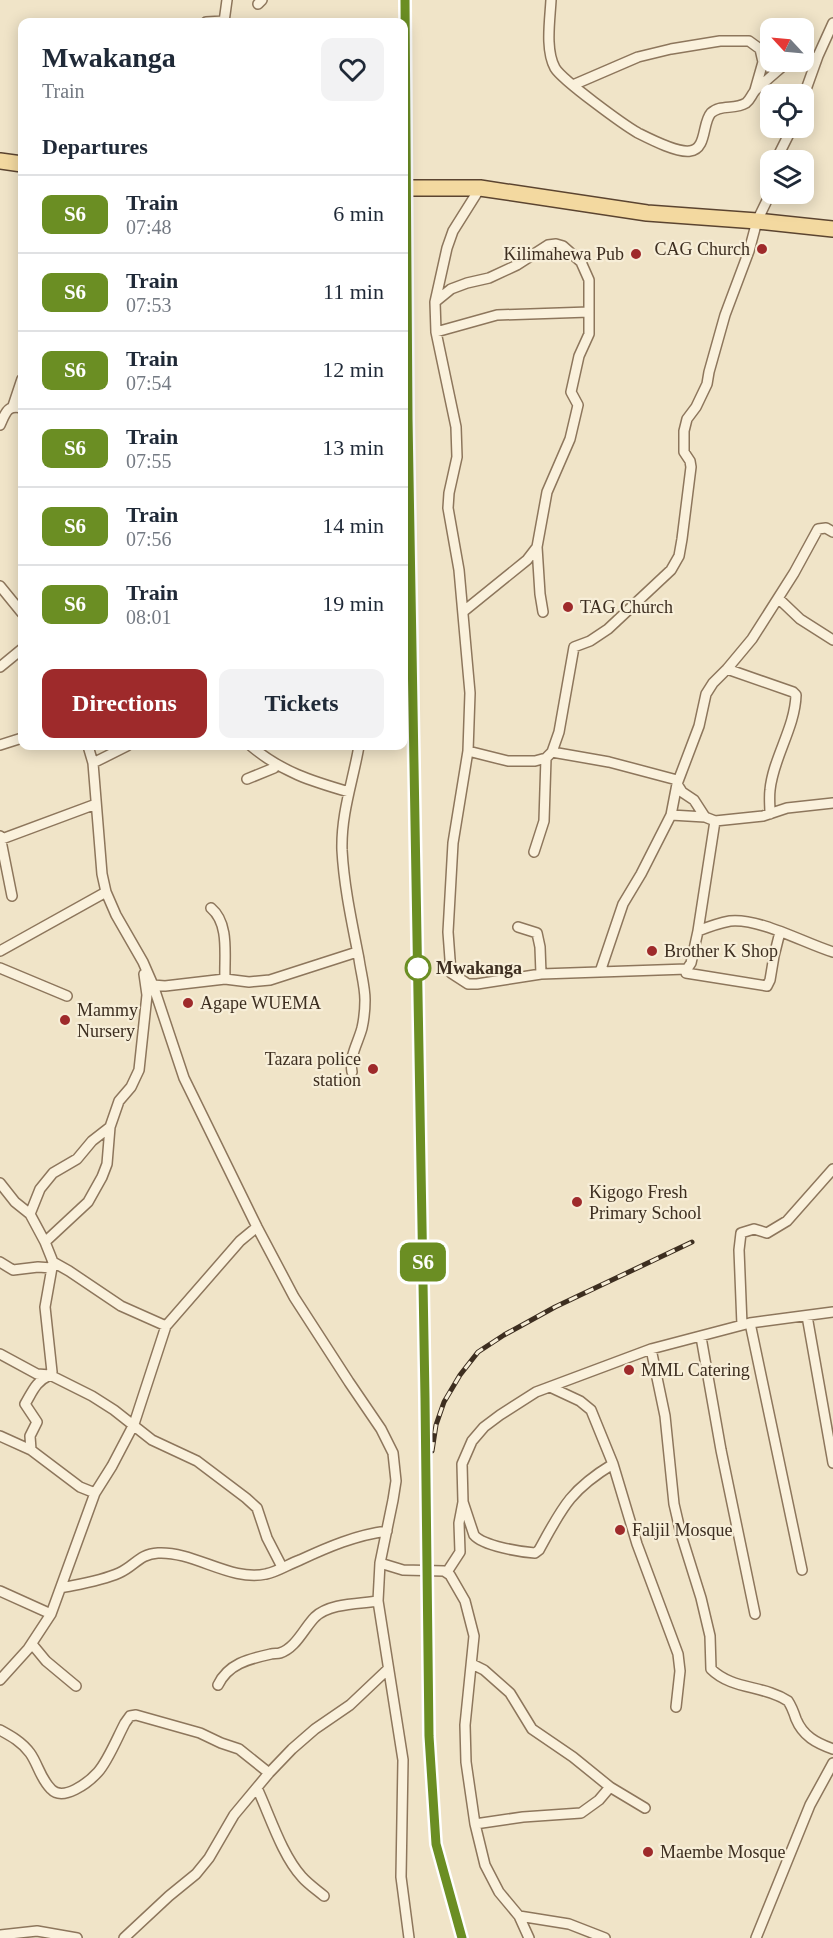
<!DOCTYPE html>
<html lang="en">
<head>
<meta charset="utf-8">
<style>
  :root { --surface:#fff; --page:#f2f2f3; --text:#1f2937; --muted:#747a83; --line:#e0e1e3; --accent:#9e2a2b }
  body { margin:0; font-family:Georgia,serif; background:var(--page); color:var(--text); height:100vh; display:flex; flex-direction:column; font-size:22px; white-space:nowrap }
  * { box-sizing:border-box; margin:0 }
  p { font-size:20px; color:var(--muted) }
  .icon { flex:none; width:33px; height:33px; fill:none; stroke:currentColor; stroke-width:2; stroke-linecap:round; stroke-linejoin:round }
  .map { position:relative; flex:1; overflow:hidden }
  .panel { position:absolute; left:18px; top:18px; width:390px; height:732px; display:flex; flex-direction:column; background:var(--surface); border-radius:12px; box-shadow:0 3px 15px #0003 }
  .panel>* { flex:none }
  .badge { padding:0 12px; border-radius:9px; font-size:21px; line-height:39px }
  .needle { width:39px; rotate:296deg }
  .controls { position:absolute; left:760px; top:18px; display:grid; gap:12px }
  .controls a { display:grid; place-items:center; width:54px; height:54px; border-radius:12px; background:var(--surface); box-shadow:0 3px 15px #0003; font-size:30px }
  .map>.badge { position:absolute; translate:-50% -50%; box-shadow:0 0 0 3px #fff }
  h2 { padding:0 24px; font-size:22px; line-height:54px }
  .round { display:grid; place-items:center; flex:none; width:63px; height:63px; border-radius:12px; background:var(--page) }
  .headline { display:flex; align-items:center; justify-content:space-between; height:102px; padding:0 24px }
  h1 { font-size:28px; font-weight:600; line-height:45px }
  .cta { display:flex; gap:12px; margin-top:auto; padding:12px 24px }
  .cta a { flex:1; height:69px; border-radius:12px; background:var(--accent); color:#fff; font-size:24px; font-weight:600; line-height:69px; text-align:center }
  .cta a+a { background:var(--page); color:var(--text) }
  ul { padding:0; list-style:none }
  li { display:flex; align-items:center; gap:18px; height:78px; padding:0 24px; border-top:2px solid var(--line) }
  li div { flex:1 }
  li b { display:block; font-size:22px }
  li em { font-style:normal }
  li .badge { min-width:66px; font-weight:700; text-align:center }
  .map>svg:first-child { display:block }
</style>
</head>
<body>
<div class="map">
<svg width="833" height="1938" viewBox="0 0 833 1938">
  <rect width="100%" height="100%" fill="#f0e4c8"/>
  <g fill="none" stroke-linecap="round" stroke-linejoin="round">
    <defs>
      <path id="street" d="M551 0C550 20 545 50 555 68 562 80 624 125 638 133 650 139 677 153 690 151 707 149 702 123 711 113 720 104 735 110 746 103 750 100 751 96 754 92 755 90 782 67 784 65 788 63 794 63 798 62
        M258 4 262 0
        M206 22 224 21
        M224 22 227 0
        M804 60 818 56
        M573 85 638 57 671 49 720 41H749L760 49 763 62 755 90
        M804 95 818 56 833 23
        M778 160 779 154 792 128
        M480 188 453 231 447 248 435 302 436 332 456 427 457 457 449 493 448 508 459 570 470 693 468 751 453 843 448 932 451 973 468 984H477L541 974 687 969 691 963 698 931C708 927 719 923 730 921 760 918 804 943 833 952
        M435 302 451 289 467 283 489 278 517 265 548 245 556 244 563 246 581 262 589 280V334L579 356 571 392 578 405 570 439 547 492 537 547 527 560 464 611
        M436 332 497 315 589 312
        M13 406 22 379
        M0 425C6 412 7 405 22 408
        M833 532 826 528 818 529 794 573 752 639 727 669 713 683 706 694 699 726 677 784 682 792 694 800 705 817 715 821 763 816 787 808 833 803
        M537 547 540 594 543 612
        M0 586 22 613
        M778 598 800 619 833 640
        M0 667 22 649
        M727 669 793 692 796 695C795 728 773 758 770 790 769 798 770 806 770 814
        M0 745 22 738
        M88 746 93 763 102 874 106 892 116 915 143 962 153 985 184 1078 257 1227 294 1297 349 1382 381 1429 393 1453 396 1481 393 1500 380 1563 378 1601 403 1760 401 1877 409 1938
        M251 746C282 772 311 781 349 792
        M468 751 508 761H535L546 758 552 752 559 732 574 647 590 641 608 629 671 570 679 556 682 539 691 467 690 461 684 452V431L687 419 696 407 707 384 709 372 725 315 749 251 757 221 771 192
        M552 752 609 762 677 780
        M93 763 127 746
        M247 779 274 768 276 764
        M671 815 705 817
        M0 836 12 896
        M2 839 96 804
        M534 852 544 821 546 758
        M211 908C230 924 224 956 225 979
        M518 927 537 933 540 947 541 974
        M698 931 715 821
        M0 951 106 892
        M0 968 67 996
        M600 972 623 904 641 874 671 815 677 784
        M686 973 767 986 770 980 774 956 780 932
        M153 985 165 986 225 979 249 982 270 980 357 952
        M352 1072C349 1056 358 1043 362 1028 364 1019 365 1009 365 1000 365 987 361 973 359 959 352 923 344 887 342 850 341 813 353 781 359 746
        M110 1127 92 1141 77 1159 53 1173 40 1189 30 1214 45 1242 88 1202 102 1177 107 1164 110 1127 119 1101 131 1087 139 1070 147 995 144 974
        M0 1183 15 1202 30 1214
        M45 1242 53 1262 69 1271 121 1306 166 1326
        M0 1262 13 1270 38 1267 52 1268
        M807 1316 833 1463
        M750 1323 802 1570
        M742 1325 739 1250 741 1233 754 1229 767 1233 787 1221 833 1169
        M701 1337 721 1450 755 1614
        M651 1349 665 1416 674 1504 681 1534 701 1598 710 1636 711 1669C732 1690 764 1685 788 1701 792 1707 794 1713 796 1719 803 1736 816 1743 833 1749
        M0 1354 37 1374 50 1375 52 1372 45 1307 53 1262
        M550 1387 580 1401 591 1410 613 1464 637 1544 678 1654 680 1671 676 1707
        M0 1436 31 1450
        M95 1493 80 1487 31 1450 30 1436 37 1422 25 1404C33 1391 35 1382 50 1375L92 1396 114 1410 152 1440 197 1461 246 1498 257 1508 267 1538 282 1567
        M463 1502 474 1535C483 1546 521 1552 535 1553L539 1550C562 1508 570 1490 613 1464
        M380 1563 403 1570 444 1571 450 1575 465 1601 474 1636 465 1725 466 1762 475 1824 485 1865 499 1892 519 1916 529 1938
        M447 1572 460 1552 459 1523 463 1502 462 1464 472 1441 484 1427 500 1415 536 1392 651 1349 750 1323 833 1312
        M61 1588C80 1584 101 1581 119 1573 135 1566 139 1554 158 1553 194 1551 231 1582 266 1574 277 1572 289 1564 300 1560 328 1547 356 1535 387 1531
        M0 1591 51 1614
        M32 1644 46 1661 76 1686
        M472 1664 484 1670 510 1693 532 1729 573 1757 610 1787 645 1808
        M0 1680 28 1649 51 1614 95 1493 112 1466 134 1424 166 1326 240 1241 257 1227
        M218 1685C228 1664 248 1659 271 1654 274 1653 277 1654 280 1653 296 1648 304 1628 315 1617 330 1603 359 1604 378 1601
        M0 1730C11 1736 22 1742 30 1753 38 1764 40 1778 51 1789 63 1802 88 1783 98 1772 108 1761 118 1736 125 1723L130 1716 136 1715 200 1733 221 1743 239 1749 269 1773
        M257 1788C270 1816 282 1855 302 1877 308 1884 317 1890 324 1896
        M475 1824 523 1817 581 1813 599 1800 610 1787
        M519 1916 569 1924 605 1938
        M0 1935 37 1931 77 1938
        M124 1938 169 1896 196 1874 209 1858 234 1815 269 1773 292 1749 315 1729 350 1705 387 1670
        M756 1938 810 1805 833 1763"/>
      <path id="primary" d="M0 161 22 164
        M404 188H480L647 213 757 221 833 229"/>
    </defs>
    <!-- street casing -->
    <use href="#street" stroke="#8d765c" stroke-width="12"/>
    <!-- primary casing -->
    <use href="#primary" stroke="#5b4430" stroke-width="18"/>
    <!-- street -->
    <use href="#street" stroke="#faf1dc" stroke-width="9"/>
    <!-- primary -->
    <use href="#primary" stroke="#f3d9a0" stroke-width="15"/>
    <defs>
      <path id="rail" d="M405 0 408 419 425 1410 429 1736 436 1844 462 1938
        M432 1451 436 1425 444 1402 460 1375 478 1352 504 1335 555 1307 692 1242"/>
    </defs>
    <!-- rail casing -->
    <use href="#rail" stroke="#3d2e20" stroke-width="5"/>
    <!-- rail -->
    <use href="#rail" stroke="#f7eed8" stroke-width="3" stroke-dasharray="9" stroke-linecap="butt"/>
  </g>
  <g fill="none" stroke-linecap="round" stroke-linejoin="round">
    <defs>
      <path id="line" d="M405 0 408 419 425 1398 429 1736 436 1844 462 1938"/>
    </defs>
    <!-- line casing -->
    <use href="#line" stroke="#fff" stroke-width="14"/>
    <!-- line -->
    <use href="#line" stroke="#6b8e23" stroke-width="9"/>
  </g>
  <!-- markers -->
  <g fill="#9e2a2b" stroke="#f7eed8" stroke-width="2">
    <circle cx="762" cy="249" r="6"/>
    <circle cx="636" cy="254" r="6"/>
    <circle cx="568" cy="607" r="6"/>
    <circle cx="652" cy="951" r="6"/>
    <circle cx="188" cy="1003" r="6"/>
    <circle cx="65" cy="1020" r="6"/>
    <circle cx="373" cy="1069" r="6"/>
    <circle cx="577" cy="1202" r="6"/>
    <circle cx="629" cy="1370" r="6"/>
    <circle cx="620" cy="1530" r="6"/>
    <circle cx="648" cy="1852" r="6"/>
  </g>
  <circle fill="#fff" stroke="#6b8e23" stroke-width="3" cx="418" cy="968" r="12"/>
  <g text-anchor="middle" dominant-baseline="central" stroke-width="4.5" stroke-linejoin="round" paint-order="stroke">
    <!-- poi labels -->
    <g font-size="18" fill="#3d2e20" stroke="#f7eed8" text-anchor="start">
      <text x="750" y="249" text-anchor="end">CAG Church</text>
      <text x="624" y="254" text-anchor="end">Kilimahewa Pub</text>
      <text x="580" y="607">TAG Church</text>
      <text x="664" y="951">Brother K Shop</text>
      <text x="200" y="1003">Agape WUEMA</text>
      <text x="77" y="1010">Mammy<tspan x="77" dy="21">Nursery</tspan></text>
      <text x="361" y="1059" text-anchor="end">Tazara police<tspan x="361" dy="21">station</tspan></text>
      <text x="589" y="1192">Kigogo Fresh<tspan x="589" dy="21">Primary School</tspan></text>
      <text x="641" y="1370">MML Catering</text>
      <text x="632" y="1530">Faljil Mosque</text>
      <text x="660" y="1852">Maembe Mosque</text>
    </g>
    <!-- stop labels -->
    <g font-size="18" font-weight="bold" fill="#3d2e20" stroke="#f7eed8" text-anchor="start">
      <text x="436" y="968">Mwakanga</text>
    </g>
  </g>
</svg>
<div class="controls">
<a><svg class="needle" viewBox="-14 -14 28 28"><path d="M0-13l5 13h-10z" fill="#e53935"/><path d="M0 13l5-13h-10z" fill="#747a83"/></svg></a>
<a><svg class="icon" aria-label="locate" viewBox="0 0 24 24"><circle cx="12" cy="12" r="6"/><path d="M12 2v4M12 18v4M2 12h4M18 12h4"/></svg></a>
<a><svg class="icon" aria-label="layers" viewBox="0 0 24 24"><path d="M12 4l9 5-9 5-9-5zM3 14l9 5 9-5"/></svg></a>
</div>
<b class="badge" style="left:423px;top:1262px;background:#6b8e23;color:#fff">S6</b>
<section class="panel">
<div class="headline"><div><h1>Mwakanga</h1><p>Train</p></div><a class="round"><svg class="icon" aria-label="heart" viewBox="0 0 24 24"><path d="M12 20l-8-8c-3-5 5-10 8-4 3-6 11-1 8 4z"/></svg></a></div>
<h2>Departures</h2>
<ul>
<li><span class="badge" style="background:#6b8e23;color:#fff">S6</span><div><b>Train</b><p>07:48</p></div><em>6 min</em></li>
<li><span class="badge" style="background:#6b8e23;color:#fff">S6</span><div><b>Train</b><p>07:53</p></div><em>11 min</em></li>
<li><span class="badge" style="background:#6b8e23;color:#fff">S6</span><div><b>Train</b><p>07:54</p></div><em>12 min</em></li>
<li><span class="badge" style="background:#6b8e23;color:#fff">S6</span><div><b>Train</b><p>07:55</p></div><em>13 min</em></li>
<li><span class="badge" style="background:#6b8e23;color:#fff">S6</span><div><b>Train</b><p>07:56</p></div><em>14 min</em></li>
<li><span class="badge" style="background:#6b8e23;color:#fff">S6</span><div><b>Train</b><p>08:01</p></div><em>19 min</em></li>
</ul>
<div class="cta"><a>Directions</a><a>Tickets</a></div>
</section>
</div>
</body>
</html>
